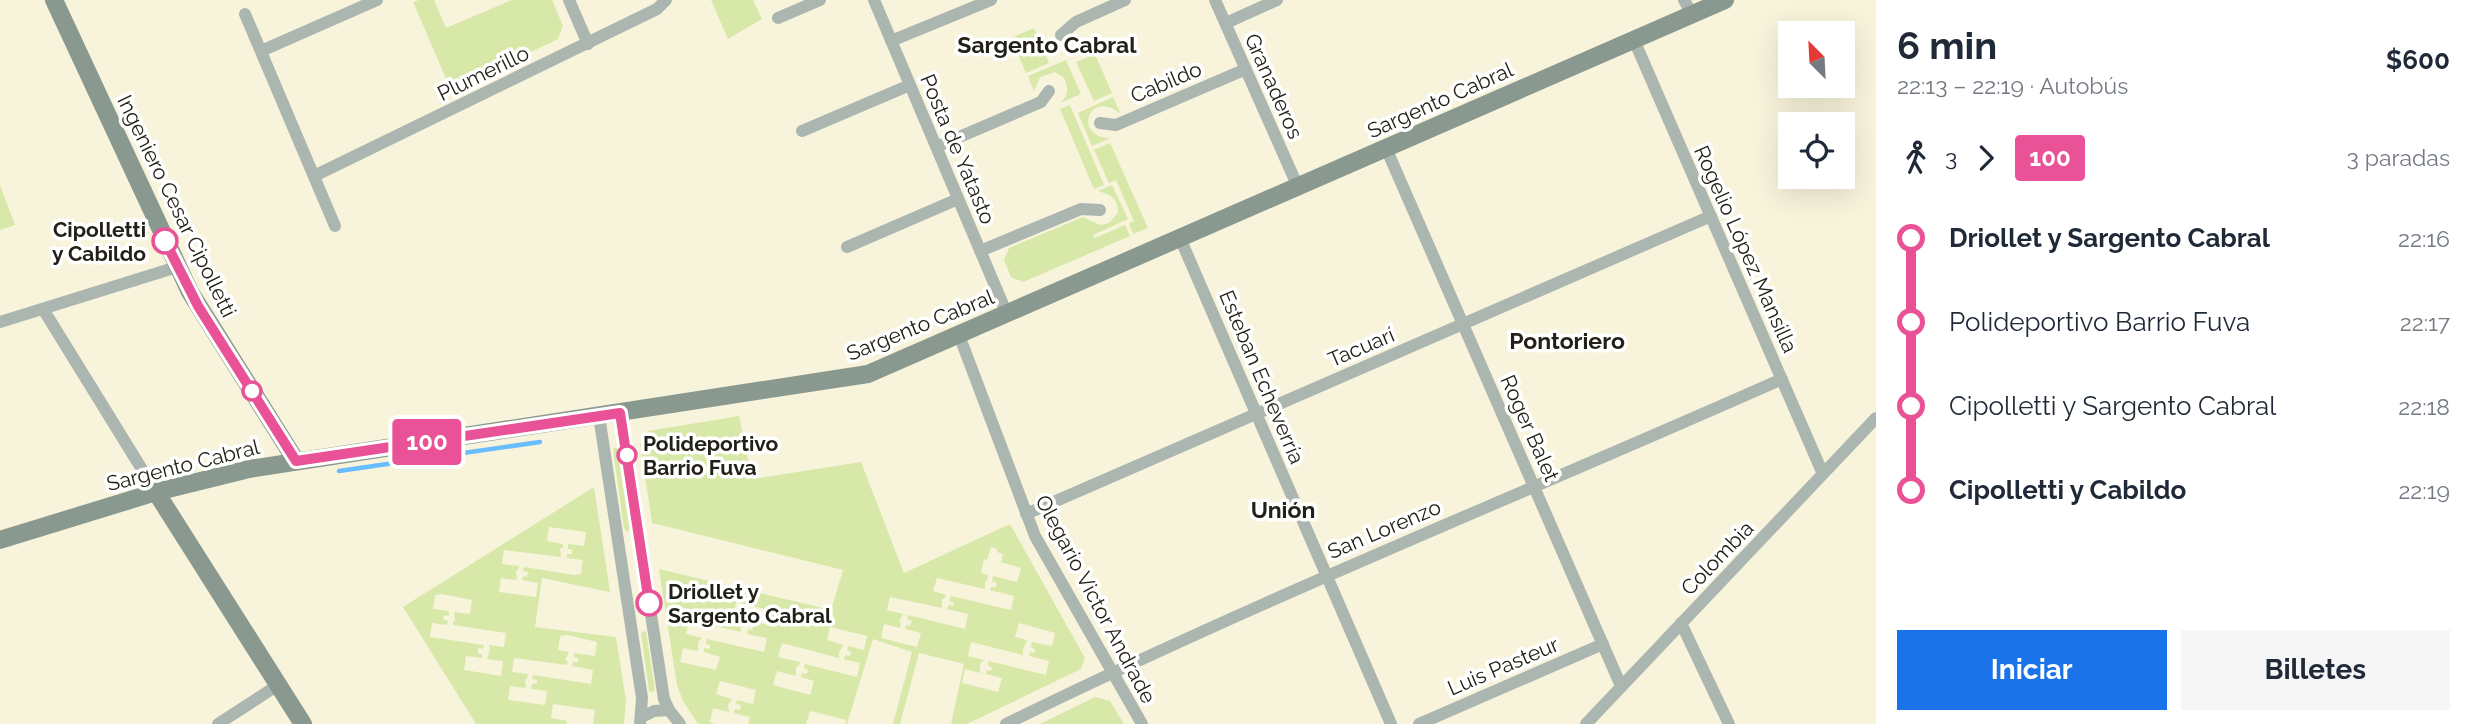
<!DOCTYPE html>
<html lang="es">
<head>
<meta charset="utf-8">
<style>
  :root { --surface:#fff; --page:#f6f6f7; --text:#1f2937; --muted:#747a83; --accent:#1a73e8 }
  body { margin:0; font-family:Raleway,sans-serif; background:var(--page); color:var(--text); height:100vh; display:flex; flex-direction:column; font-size:26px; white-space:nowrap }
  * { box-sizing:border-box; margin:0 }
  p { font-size:23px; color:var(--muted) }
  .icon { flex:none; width:38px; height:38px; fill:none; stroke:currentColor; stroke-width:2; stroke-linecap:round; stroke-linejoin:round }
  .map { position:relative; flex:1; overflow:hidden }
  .drawer { display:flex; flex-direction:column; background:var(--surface); width:595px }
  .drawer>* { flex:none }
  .badge { padding:0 14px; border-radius:5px; font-size:24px; line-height:46px }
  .needle { width:46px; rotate:336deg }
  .controls { position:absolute; left:1778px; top:21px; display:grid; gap:14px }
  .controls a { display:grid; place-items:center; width:77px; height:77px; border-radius:0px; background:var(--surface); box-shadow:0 7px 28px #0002; font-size:35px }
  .map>.badge { position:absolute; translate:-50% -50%; box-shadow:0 0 0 4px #fff }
  .legs { display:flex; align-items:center; gap:10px; height:77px; padding:0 21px; font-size:23px }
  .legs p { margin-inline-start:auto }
  .summary { display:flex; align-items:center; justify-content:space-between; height:119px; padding:0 21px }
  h1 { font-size:38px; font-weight:700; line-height:52px }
  .action { display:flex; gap:14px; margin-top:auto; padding:14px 21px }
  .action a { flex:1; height:80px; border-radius:0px; background:var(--accent); color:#fff; font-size:28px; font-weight:700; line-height:80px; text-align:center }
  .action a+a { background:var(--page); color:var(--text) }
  ul { padding:0 21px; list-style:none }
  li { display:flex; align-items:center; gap:24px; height:84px; font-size:26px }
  li i { display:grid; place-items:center; width:10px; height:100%; margin:0 9px; background:currentColor }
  li i::after { content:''; width:18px; height:18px; margin:-9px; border:5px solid; border-radius:50%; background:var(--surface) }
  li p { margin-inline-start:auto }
  li:first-child i { background:linear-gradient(#0000 50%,currentColor 0) }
  li:last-child i { background:linear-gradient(currentColor 50%,#0000 0) }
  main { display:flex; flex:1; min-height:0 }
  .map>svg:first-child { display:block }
</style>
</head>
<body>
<main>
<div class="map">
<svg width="1876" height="724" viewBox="0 0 1876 724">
  <rect width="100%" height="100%" fill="#f8f4dc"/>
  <!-- green -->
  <path fill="#d7e8a9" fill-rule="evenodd" d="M419 0H434L446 28 512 0H552L563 26 558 39 451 90 413 2Z
    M711 0H753L762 19 728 39Z
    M1034 28 1049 63 1026 73 1011 38Z
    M1095 54 1112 93 1094 101 1076 62Z
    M1066 60 1081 94 1060 103C1069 96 1069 86 1063 77L1055 72 1040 77 1034 91 1028 76Z
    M1113 97 1121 114C1087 87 1073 139 1111 138L1092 146 1078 113Z
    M1070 105 1104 185 1094 189 1060 109Z
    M1110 143 1148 228 1133 234 1129 224 1134 221 1116 180 1109 183 1094 150Z
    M0 185 15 225 0 230Z
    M1112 185 1128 219 1093 235 1095 238 1125 225 1130 236 1023 282 1011 277 1004 260 1009 248 1083 217 1100 225 1109 223 1118 213C1118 198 1111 195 1098 191Z
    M739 416 752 479 861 462 904 573 1010 524 1085 658 1081 669 967 724H951L964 664 919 653 900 724H893L912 652 873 639 847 724H845L846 720 810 711 806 724H748L750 717 734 713 735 709 740 710 741 705 736 704 737 700 753 704 756 690 720 681 716 694 732 699 728 705 729 712 713 708 710 722 715 724H698L683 701 677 685 659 569 831 610 843 570 652 523 640 443 648 431ZM991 547 997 549V552L1003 554 1001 562 1021 568 1017 582 993 576 992 581 997 583 996 587H991L990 590 1014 596 1011 610 951 596 949 601 954 602 953 606 949 605 947 609 968 614 965 629 908 615 907 619 912 621 910 626 906 625 905 629 921 633 917 647 881 638 884 624 900 628 901 623 899 622 903 614 887 610 890 597 942 608V599H944L946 595 933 591 937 578 985 589V581H987L988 575 981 573 984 559 987 560ZM736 602 773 611 769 625 749 620V624L753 626 752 630 748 629 747 634 767 638 764 652 707 639 706 644 710 645V649L704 648V652L720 657 716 670 680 662 683 648 698 651V642L702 638 686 634 689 620 741 632 740 627 745 619 733 616ZM1019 623 1055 633 1052 646 1032 642 1031 647 1035 649 1034 653 1030 652 1029 656 1049 661 1046 675 989 661 988 665 992 668 991 671 987 670 986 674 1002 678 998 692 962 683 965 669 980 673V664L984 660 968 656 971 642 1023 655V649L1027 640 1015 637ZM830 627 867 636 864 650 848 646 847 650 851 652 850 656 845 655 844 659 860 663 857 677 805 664 804 668 808 670 807 674 802 673 801 677 814 681 810 695 773 685 777 671 796 676V667H798L800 662 778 657 782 643 839 658V653L843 645 827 640Z
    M615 447 618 449 630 528 628 532 624 529 613 450Z
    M594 487 610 592 542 578 535 627 616 637 626 701 624 724H593L595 710 553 704 551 718 567 721 566 724H476L403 607ZM549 527 586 532 584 546 568 544V549L572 550V554H567V558L583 560 581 574 574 575 524 567 523 571 528 572 527 577 523 576 522 580 538 583 536 597 499 592 501 578 517 580 516 571 518 570 519 566 502 564 504 550 561 557 560 548H563V544L547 541ZM442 594 472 600 470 614 454 612 455 621H453V625L506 633 504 647 489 645 490 650 487 659 503 661 501 676 464 670 466 656 482 658V654L478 653V648L483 649 484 645 430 637 432 623 447 625 448 621 443 619 444 615 449 616V611L433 609 435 595ZM567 635 597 642 595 656 574 653V657L578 658V662H573L572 666 593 670 591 684 533 675 532 679 537 680V683L532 684 531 689 547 691 545 705 508 700 510 686 526 688 525 679H527L528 674 512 672 514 658 567 665 568 661 565 660 569 652 558 650 560 636Z
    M644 631 646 632 655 690 652 692 649 691 641 633Z
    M1095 697 1110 701 1124 724H1040Z"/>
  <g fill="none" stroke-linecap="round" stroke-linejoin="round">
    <!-- stream -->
    <path stroke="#69bcfe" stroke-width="4.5" d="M339 471 540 442"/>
    <!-- minor -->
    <path stroke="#acb6b0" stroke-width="12" d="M569 0 588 44
      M874 0 1007 314
      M1215 0 1298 187
      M1684 0 1692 14
      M245 14 335 226
      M778 18 820 0
      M1226 23 1277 0
      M1061 35 1076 22 1125 0
      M1634 40 1823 474
      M891 41 991 0
      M261 51 377 0
      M1100 123 1116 125 1246 69
      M802 131 910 85
      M936 147 1041 102 1049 91
      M1386 148 1621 686
      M314 176 657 9 666 0
      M1180 238 1391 724
      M847 247 958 199
      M980 251 1081 209 1100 210
      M43 309 156 492
      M0 322 177 267
      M959 335 1035 536 1142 724
      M620 413 664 699 669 710 680 724
      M599 416 642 698 640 724
      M1026 514 1711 216
      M1681 623 1729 724
      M642 717 654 711 669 710
      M218 724 278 685
      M1006 724C1260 599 1523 494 1782 379
      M1419 724 1603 644
      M1586 724 1876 418"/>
    <!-- secondary -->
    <path stroke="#8a998f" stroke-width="18" d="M54 0 190 292 296 461
      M156 492 303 724
      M0 540 156 492 249 469 868 374 1725 0"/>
  </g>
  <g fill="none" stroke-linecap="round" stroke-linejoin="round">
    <defs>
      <path id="line-1" d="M165 241 198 306 296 461 620 413 649 603"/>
    </defs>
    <!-- line-1 casing -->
    <use href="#line-1" stroke="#fff" stroke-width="16"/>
    <!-- line-1 -->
    <use href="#line-1" stroke="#e95297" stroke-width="10"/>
  </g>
  <!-- markers -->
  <g fill="#fff" stroke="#e95297" stroke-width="3.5">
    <circle cx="165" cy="241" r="12"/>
    <circle cx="252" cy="391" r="9"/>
    <circle cx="627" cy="455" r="9"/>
    <circle cx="649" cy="603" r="12"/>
  </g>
  <g text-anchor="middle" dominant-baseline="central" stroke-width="7" stroke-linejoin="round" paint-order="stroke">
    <!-- street labels -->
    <g font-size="21" fill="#222017" stroke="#fff">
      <text transform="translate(483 73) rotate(-26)">Plumerillo</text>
      <text transform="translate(1166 82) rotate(-23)">Cabildo</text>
      <text transform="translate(1274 86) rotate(66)">Granaderos</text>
      <text transform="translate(1440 100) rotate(-24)">Sargento Cabral</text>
      <text transform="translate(958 149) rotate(67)">Posta de Yatasto</text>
      <text transform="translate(177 206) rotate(64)">Ingeniero Cesar Cipolletti</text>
      <text transform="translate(1746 249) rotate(66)">Rogelio López Mansilla</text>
      <text transform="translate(920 325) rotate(-22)">Sargento Cabral</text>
      <text transform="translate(1361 347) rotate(-23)">Tacuarí</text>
      <text transform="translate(1262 377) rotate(67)">Esteban Echeverría</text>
      <text transform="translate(1530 428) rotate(66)">Roger Balet</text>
      <text transform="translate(183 465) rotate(-14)">Sargento Cabral</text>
      <text transform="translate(1384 529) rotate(-23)">San Lorenzo</text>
      <text transform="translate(1717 558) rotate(-46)">Colombia</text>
      <text transform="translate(1096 599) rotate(62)">Olegario Victor Andrade</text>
      <text transform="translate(1503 666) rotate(-23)">Luis Pasteur</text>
    </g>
    <!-- stop labels -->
    <g font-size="21" font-weight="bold" fill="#222017" stroke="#fff" text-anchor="start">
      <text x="146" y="229" text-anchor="end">Cipolletti<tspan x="146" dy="24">y Cabildo</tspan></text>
      <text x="643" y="443">Polideportivo<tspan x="643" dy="24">Barrio Fuva</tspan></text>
      <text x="668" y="591">Driollet y<tspan x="668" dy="24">Sargento Cabral</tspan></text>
    </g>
    <!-- neighbourhood labels -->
    <g font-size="23" font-weight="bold" fill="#222017" stroke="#fff">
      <text x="1047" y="44">Sargento Cabral</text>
      <text x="1567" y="340">Pontoriero</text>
      <text x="1283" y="509">Unión</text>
    </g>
  </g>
</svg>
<div class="controls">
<a><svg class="needle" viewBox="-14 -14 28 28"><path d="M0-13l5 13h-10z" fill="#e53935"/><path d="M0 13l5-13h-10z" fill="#747a83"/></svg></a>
<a><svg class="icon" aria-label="locate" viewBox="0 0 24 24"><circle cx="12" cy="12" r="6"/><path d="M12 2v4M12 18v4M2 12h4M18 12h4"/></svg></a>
</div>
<b class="badge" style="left:427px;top:442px;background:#e95297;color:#fff">100</b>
</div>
<section class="drawer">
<div class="summary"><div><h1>6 min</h1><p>22:13 – 22:19 · Autobús</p></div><b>$600</b></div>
<div class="legs"><svg class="icon" aria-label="walk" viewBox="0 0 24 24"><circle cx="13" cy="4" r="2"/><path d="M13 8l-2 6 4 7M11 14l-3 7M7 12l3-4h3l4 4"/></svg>3<svg class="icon" aria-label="forward" viewBox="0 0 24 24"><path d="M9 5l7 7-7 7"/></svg><b class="badge" style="background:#e95297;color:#fff">100</b><p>3 paradas</p></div>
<ul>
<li><i style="color:#e95297"></i><b>Driollet y Sargento Cabral</b><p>22:16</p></li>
<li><i style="color:#e95297"></i><span>Polideportivo Barrio Fuva</span><p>22:17</p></li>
<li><i style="color:#e95297"></i><span>Cipolletti y Sargento Cabral</span><p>22:18</p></li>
<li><i style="color:#e95297"></i><b>Cipolletti y Cabildo</b><p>22:19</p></li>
</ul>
<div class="action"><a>Iniciar</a><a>Billetes</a></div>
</section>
</main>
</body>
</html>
